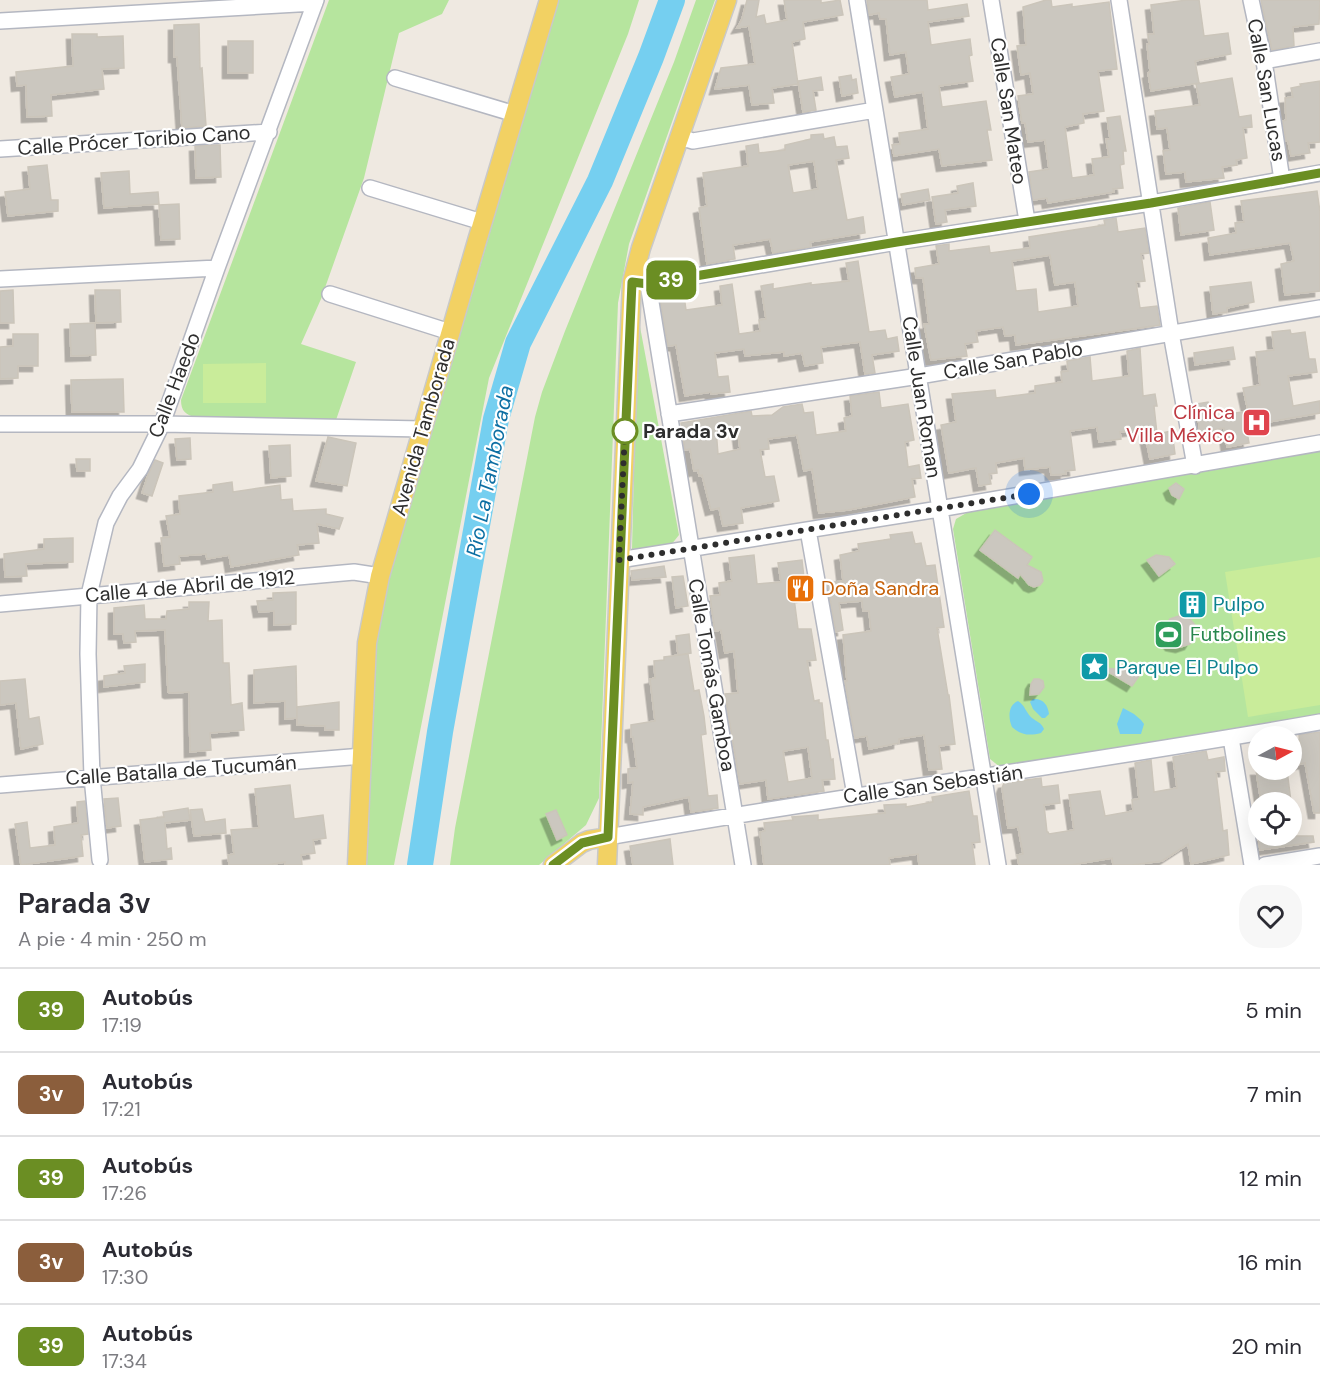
<!DOCTYPE html>
<html lang="es">
<head>
<meta charset="utf-8">
<style>
  :root { --surface:#fff; --page:#f7f7f7; --text:#2b2b33; --muted:#7c7c81; --line:#e1e1e2 }
  body { margin:0; font-family:"DM Sans",sans-serif; background:var(--page); color:var(--text); height:100vh; display:flex; flex-direction:column; font-size:22px; white-space:nowrap }
  * { box-sizing:border-box; margin:0 }
  p { font-size:20px; color:var(--muted) }
  .icon { flex:none; width:33px; height:33px; fill:none; stroke:currentColor; stroke-width:2; stroke-linecap:round; stroke-linejoin:round }
  .map { position:relative; height:865px; overflow:hidden }
  .sheet { display:flex; flex-direction:column; background:var(--surface); flex:1 }
  .sheet>* { flex:none }
  .badge { padding:0 12px; border-radius:9px; font-size:21px; line-height:39px }
  .needle { width:39px; rotate:83deg }
  .tools { position:absolute; left:1248px; top:726px; display:grid; gap:12px }
  .tools a { display:grid; place-items:center; width:54px; height:54px; border-radius:50%; background:var(--surface); box-shadow:0 6px 24px #0002; font-size:30px }
  .you { position:absolute; width:30px; height:30px; margin:-15px; border:4px solid #fff; border-radius:50%; background:#1a73e8; box-shadow:0 0 0 9px #1a73e833 }
  .map>.badge { position:absolute; translate:-50% -50%; box-shadow:0 0 0 3px #fff }
  .round { display:grid; place-items:center; flex:none; width:63px; height:63px; border-radius:24px; background:var(--page) }
  .head { display:flex; align-items:center; justify-content:space-between; height:102px; padding:0 18px }
  h1 { font-size:28px; font-weight:600; line-height:45px }
  ul { padding:0; list-style:none }
  li { display:flex; align-items:center; gap:18px; height:84px; padding:0 18px; border-top:2px solid var(--line) }
  li div { flex:1 }
  li b { display:block; font-size:22px }
  li em { font-style:normal }
  li .badge { min-width:66px; font-weight:700; text-align:center }
  .map>svg:first-child { display:block }
</style>
</head>
<body>
<div class="map">
<svg width="1320" height="865" viewBox="0 0 1320 865">
  <defs>
    <filter id="shadow"><feDropShadow dx="-5.5" dy="5.5" stdDeviation="0" flood-color="#0004"/></filter>
  </defs>
  <rect width="100%" height="100%" fill="#efe9e1"/>
  <!-- green -->
  <path fill="#b6e59e" d="M329 0H449L442 14 399 33 364 178 321 299 301 344 356 362 336 420 196 418C186 414 181 412 181 400Z
    M558 0H639L628 34 489 378 394 865H366L375 644 390 574Z
    M696 0H715L629 244 618 303 599 798 586 825 539 865H450L455 828 535 417 542 392 565 331 674 62Z
    M638 316 679 535 671 545 632 549Z
    M1320 450V714L1000 767 990 759 953 529 956 519 968 512Z"/>
  <!-- pitch -->
  <path fill="#c9ec9a" d="M266 363V403H203V364Z
    M1320 557V705L1248 717 1225 572Z"/>
  <!-- water -->
  <path fill="#75cff0" d="M1033 699C1043 698 1048 705 1049 714L1045 718H1042L1033 709 1030 702Z
    M1018 701C1025 705 1026 713 1032 718 1037 722 1041 722 1044 729L1041 733C1029 736 1021 735 1012 727 1008 718 1008 705 1018 701Z
    M1123 708 1134 714 1141 720 1144 724 1141 734H1120L1117 724Z"/>
  <g fill="none" stroke-linecap="round" stroke-linejoin="round">
    <!-- river -->
    <path stroke="#75cff0" stroke-width="26" d="M420 865 440 732 496 419 518 343 600 181 651 57 672 0"/>
  </g>
  <!-- building -->
  <path fill="#cbc7bf" stroke="#cbc5ba" stroke-width="1.5" fill-rule="evenodd" filter="url(#shadow)" d="M747 0H759L756 17 764 15 766 24 787 20 784 0H821V3L840 0 843 15 803 22 805 39 792 42 798 84 772 88 774 103 752 105 749 85 715 89 721 68 755 64 749 26 737 28 742 19Z
    M867 0H927L928 10 967 4 969 16 928 22 931 45 970 39 972 55 969 56 973 81 939 86 942 107 986 101 991 130H987L992 160 942 166 939 149 894 156 892 145 900 144 899 133 928 129 923 92 895 97 891 77 909 74 906 52 890 55 886 19H880L879 13 869 15Z
    M1046 0H1051L1052 7 1072 4V7L1109 2 1117 69 1098 71 1104 111 1083 114 1084 123 1065 127 1072 178 1094 175 1092 159 1109 157 1106 139H1110L1107 118 1120 116 1126 151H1123L1124 164 1120 165 1123 188 1113 189 1114 192 1048 203 1047 198 1033 200 1029 172 1049 169 1045 140 1028 142 1025 123H1022L1018 96 1033 94 1030 73 1021 75 1017 46 1026 45 1023 7Z
    M1187 0H1199L1204 36 1228 33 1231 54 1195 61 1199 83 1151 91 1148 73 1150 72 1147 44H1149L1148 34H1154L1151 5Z
    M1261 0H1320L1319 24 1293 27 1294 46 1272 50Z
    M199 24 200 69 202 68 206 126 182 128 177 57H174V25Z
    M72 34H97V37L123 36 124 68 102 69 104 89 51 95 52 116 27 117 26 85 17 86 16 72 73 66Z
    M228 41H253V73H228Z
    M851 75 852 80 856 79 858 93 842 96 839 77Z
    M821 77 823 90 813 91 816 110 803 112 798 81Z
    M1232 78 1239 117 1251 115 1252 127 1243 128 1247 158 1236 160 1237 165 1222 167 1224 178 1186 182 1185 172 1166 174 1163 151 1170 150 1167 128 1157 129 1155 111 1200 105 1196 84Z
    M1320 81V142L1308 143 1310 153 1291 156 1288 141H1286L1283 121 1286 120 1285 98 1293 97 1291 88 1301 86 1300 84Z
    M823 134 824 139 834 137 836 147 847 146 849 158 836 160 847 220 863 217 865 233 810 242 811 247 773 253 770 239 733 245 735 259 707 264 699 208 707 206 703 173 748 166 746 146 758 144 759 153 785 150V145L811 139V135ZM814 161 818 189 793 193 788 165Z
    M216 145H220L221 177 196 178 195 146Z
    M47 165 51 200H58V211L8 216 5 192 30 189 28 167Z
    M129 171 130 194 158 192 159 204 104 208 101 173Z
    M973 183 976 206 945 210 947 222 936 224 932 197 958 193 957 186Z
    M928 189 930 200 903 205 901 194Z
    M1317 191 1320 212V291L1285 295 1281 264 1294 261 1290 243 1210 255 1208 238 1236 233 1235 223 1244 222 1241 201Z
    M1210 202 1214 230 1181 235 1178 208Z
    M179 204 180 239 161 240 159 205Z
    M1116 218 1118 232 1145 228 1149 253 1141 254 1145 281 1136 282 1140 308 1157 306 1160 325 1016 345 1015 335 1005 336 1003 327 976 331 978 342 965 344 967 356 931 360 924 324H929L923 278H916L915 268 939 264 936 246 949 244V251L989 246 990 253 1030 248 1029 237 1105 225 1104 220ZM1050 255 1055 285 1075 282 1078 306 1038 312 1036 289 1016 291 1012 261Z
    M858 261 869 332 885 330 887 339 897 337 899 351 872 355 875 373 865 374 860 342 821 347 823 363 805 366 802 353 784 356V352L745 356 744 349 715 353 718 377 728 376 730 392 711 394V392L685 396 676 345 668 346 659 293 683 289 686 310 722 305 720 286 732 284 739 334 760 331 759 320 766 319 761 286 773 284V289L811 283V285L849 281 846 263Z
    M1251 282 1254 302 1227 308V312L1213 314 1210 287Z
    M13 290 14 323H0V291Z
    M95 290H120L121 322 96 323Z
    M95 323 96 355 71 356 70 324Z
    M1290 330 1291 334 1305 332 1309 359H1315L1317 372 1288 376 1293 406 1320 401V413L1268 422 1269 427 1247 432 1249 443 1227 447 1224 428 1200 432 1196 404 1208 402 1211 417 1248 411 1243 388 1260 385 1256 352 1274 350 1272 332Z
    M13 334H38V366H18V378L0 379V347L13 346Z
    M1233 347 1235 359 1195 365 1194 353Z
    M1140 348 1143 396 1155 394 1157 406H1154L1157 434 1172 431 1175 454 1150 459 1144 429 1120 432 1121 439 1099 442 1097 427 1070 431 1075 470 1065 471 1066 474 1051 475 1050 467 1025 470 1024 458 996 463 997 473 989 474 991 484 979 486 976 468 949 473 941 425 956 422 952 394 995 390 996 398 1035 393V386L1062 382 1061 372 1068 371 1067 361 1090 357 1092 381 1129 376 1127 351Z
    M123 379 124 412H72L71 380Z
    M879 392 881 408 908 404 914 440 905 442 908 467 919 465 921 478 912 479 915 497 848 510 819 513 812 469 804 471 797 435 768 439 769 449 760 450 765 477 774 476 779 501 741 508 743 523 723 526 719 508 711 510 702 475 699 476 698 470 694 471 690 449 685 450 681 423 751 411 752 416 772 415 783 407 802 404 804 413 813 412 816 435 846 431 844 418 852 416 850 396ZM737 427 740 449 718 454 716 429Z
    M328 437 356 443 347 486 316 481Z
    M190 438 191 459 177 460 175 439Z
    M290 445 291 476 271 478 269 446Z
    M76 459H90V471H77Z
    M155 460 163 463 152 496 142 493 148 475Z
    M232 482 233 492 280 485 281 500 292 499 293 511 326 509V514L343 518 339 529 317 524 319 543 297 545 299 555 231 567 229 555 207 559 206 554 179 556 180 564 164 566 161 538 170 537 166 516 180 514 179 496 213 492V485Z
    M1176 483 1184 489 1179 499 1172 495 1169 488Z
    M995 530 1032 557 1027 565 1041 572 1043 581 1040 585 1034 587 1029 585 1020 574 1018 578 980 550Z
    M912 532 915 544 921 543 926 566 935 565 944 627 937 628 948 695H949L955 744 939 746 942 769 929 770 924 735 899 739V743L869 749 867 736 855 738 845 681H847L843 635 871 631 869 611H863L862 601 839 603 843 630 836 632 827 583 843 581 840 555 859 551 858 544 891 539 890 535Z
    M73 538V562L26 564 27 576 5 577 4 554 44 549V539Z
    M754 555 757 584 781 582 778 563 802 560 806 596 794 598 798 629H811L816 660 807 661 814 701 819 700V703H822L826 740H828L831 760 833 759 835 779 822 780 824 791 768 799 766 780 740 784 725 694 738 693 734 651 725 653 721 630 715 631 710 596 720 595 719 583 732 581 729 558ZM808 747 812 778 788 782 783 751Z
    M1156 555 1169 557 1175 564 1159 576 1147 560Z
    M664 566 666 577 632 580 631 571Z
    M683 576 688 606 676 608 672 577Z
    M296 592V624L274 625V611L259 612 257 601 273 600V593Z
    M1195 595 1199 602V607L1188 617 1195 625V635L1190 644 1181 647 1171 645 1165 637 1164 627 1170 619 1185 614 1186 601Z
    M189 602H209L208 621 222 620 223 663H229L231 705 242 703 244 730 210 733 211 750 190 752 189 692 170 693 168 692 165 630 135 631 136 642 124 643 123 634H114V608L144 605 145 619H166L167 611 189 609Z
    M689 634 691 653 678 655 676 636Z
    M688 654 694 691 699 690 704 716 706 734 701 735 708 796 717 795 718 808 691 812 689 797 643 807V815L630 814 633 782 628 783V769L637 768 633 737H631V725L655 721 650 679 655 678 654 661 664 660V657Z
    M145 664V682L104 687V676L125 673 124 666Z
    M296 666 297 718 285 719V701L254 703V670Z
    M1102 668 1129 670 1139 676 1132 686Z
    M25 679 29 719 39 717 43 744 21 749 16 703 0 705V681Z
    M1034 679H1039L1043 681 1044 687 1039 694 1030 695 1031 684Z
    M339 702V730H325V726L297 725V707Z
    M1320 732V813H1314L1305 763 1296 765 1294 746 1300 745 1299 735Z
    M1206 751 1208 760 1224 757 1225 771 1216 772 1223 831 1227 830 1229 855 1191 864 1188 844 1162 861 1132 865H1113L1112 858 1071 865H1019L1017 855 1023 854 1018 827 1008 828 1002 788 1004 783 1041 778 1042 787 1058 785 1060 803 1044 805 1047 832H1048L1049 834 1074 830 1069 795 1100 791 1105 816 1133 811 1132 800 1139 799 1135 763 1151 760 1154 792 1177 788 1173 757Z
    M1256 770H1287L1291 802H1266L1265 796H1260Z
    M290 785 294 819 323 815 326 838 313 840 315 853 301 855 302 865H285V862L268 865H229L228 855 234 854 231 830 259 828 255 789Z
    M969 791 973 816H977L980 842 972 843 975 865H919L918 854 889 858 890 865H764L760 832 765 831 764 823 793 820 792 817 818 815V820L885 813 884 805 906 804V807L933 802 932 797Z
    M118 798 121 826 107 828 104 799Z
    M85 801 88 834 81 835 83 856 21 865 15 824 27 822 30 848 55 845 54 827 78 823 77 802Z
    M188 808 190 820 165 823 167 849 171 848 172 859 145 862 140 820 164 817 163 812Z
    M202 809 205 822 225 819 226 833 194 836 190 810Z
    M556 810 567 835 557 840 546 814Z
    M1258 836H1313L1314 842 1260 850Z
    M670 839 673 865H633L630 846Z"/>
  <g fill="none" stroke-linecap="round" stroke-linejoin="round">
    <defs>
      <path id="minor" d="M857 0 998 865
        M991 0 1027 221
        M1119 0 1171 333 1195 466
        M1251 0 1264 61 1282 180
        M0 21 315 3
        M1264 61 1320 51
        M395 78 515 114
        M679 137 693 141 875 110
        M0 149 269 132
        M370 188 482 222
        M0 279 217 268
        M632 282 648 284 897 242 1151 203 1320 173
        M648 284 743 865
        M330 294 450 332
        M669 414 919 376 1320 308
        M0 424H162L423 429
        M808 530 855 795
        M619 560 939 509 1320 443
        M0 604 354 572 380 576
        M1231 738 1252 865
        M0 785 363 756
        M608 837C845 795 1083 764 1320 722
        M100 860 92 777 88 654 89 595 106 523 120 496 140 469 162 424 217 268 316 0
        M1265 865 1320 856"/>
      <path id="major" d="M357 865 367 643 380 576 477 241 549 0
        M553 865 582 843 589 840 608 837
        M607 865 632 282 641 248 727 0"/>
    </defs>
    <!-- minor casing -->
    <use href="#minor" stroke="#b4b7c1" stroke-width="18"/>
    <!-- major casing -->
    <use href="#major" stroke="#c9c9c9" stroke-width="21"/>
    <!-- minor -->
    <use href="#minor" stroke="#fff" stroke-width="15"/>
    <!-- major -->
    <use href="#major" stroke="#f2d163" stroke-width="18"/>
  </g>
  <g fill="none" stroke-linecap="round" stroke-linejoin="round">
    <defs>
      <path id="line" d="M553 865 582 843 608 837 632 282 648 284 897 242 1151 203 1320 173"/>
    </defs>
    <!-- line casing -->
    <use href="#line" stroke="#fff" stroke-width="14"/>
    <!-- line -->
    <use href="#line" stroke="#6b8e23" stroke-width="9"/>
    <!-- walk -->
    <path stroke="#2e2e2e" stroke-width="6" stroke-dasharray="0 10.8" d="M625 431 619 560 1029 494"/>
  </g>
  <!-- icons -->
  <defs>
    <symbol id="hospital-square" viewBox="-11 -11 22 22"><rect x="-9" y="-9" width="18" height="18" rx="4" fill="#e0444e" stroke="#fff"/><path d="M-5-5h3v3.5h4V-5h3V5h-3V1.5h-4V5h-3Z" fill="#fff"/></symbol>
    <symbol id="restaurant-square" viewBox="-11 -11 22 22"><rect x="-9" y="-9" width="18" height="18" rx="4" fill="#e8710a" stroke="#fff"/><path d="M-5-6h1v4h1v-4h1v4h1v-4h1v5L-1.5 .5V6h-2V.5L-5-1ZM5-6V6H3V1.5H1.5Q1.5-4 5-6Z" fill="#fff"/></symbol>
    <symbol id="building-square" viewBox="-11 -11 22 22"><rect x="-9" y="-9" width="18" height="18" rx="4" fill="#0f9aa8" stroke="#fff"/><path d="M-4-6H4V6H1V3H-1V6H-4ZM-2.5-4.3h1.7v1.8h-1.7ZM.8-4.3h1.7v1.8H.8ZM-2.5-1h1.7V.8h-1.7ZM.8-1h1.7V.8H.8Z" fill="#fff"/></symbol>
    <symbol id="stadium-square" viewBox="-11 -11 22 22"><rect x="-9" y="-9" width="18" height="18" rx="4" fill="#2e9e5b" stroke="#fff"/><path d="M0-5a6.5 5 0 1 0 0 10a6.5 5 0 1 0 0-10ZM-3.5-1.8h7v3.6h-7Z" fill="#fff"/></symbol>
    <symbol id="sight-square" viewBox="-11 -11 22 22"><rect x="-9" y="-9" width="18" height="18" rx="4" fill="#0f9aa8" stroke="#fff"/><path d="M0-6L1.8-2.2L6-1.7L2.9 1.2L3.7 5.4L0 3.3L-3.7 5.4L-2.9 1.2L-6-1.7L-1.8-2.2Z" fill="#fff"/></symbol>
  </defs>
  <g fill-rule="evenodd">
    <use href="#hospital-square" x="1240" y="406" width="33" height="33"/>
    <use href="#restaurant-square" x="784" y="572" width="33" height="33"/>
    <use href="#building-square" x="1176" y="588" width="33" height="33"/>
    <use href="#stadium-square" x="1152" y="618" width="33" height="33"/>
    <use href="#sight-square" x="1078" y="650" width="33" height="33"/>
  </g>
  <!-- markers -->
  <circle fill="#fff" stroke="#6b8e23" stroke-width="3" cx="625" cy="431" r="12"/>
  <g text-anchor="middle" dominant-baseline="central" stroke-width="4.5" stroke-linejoin="round" paint-order="stroke">
    <!-- street labels -->
    <g font-size="20" fill="#2e2e2e" stroke="#fff">
      <text transform="translate(1267 90) rotate(80)">Calle San Lucas</text>
      <text transform="translate(1009 111) rotate(81)">Calle San Mateo</text>
      <text transform="translate(134 140) rotate(-4)">Calle Prócer Toribio Cano</text>
      <text transform="translate(1013 360) rotate(-10)">Calle San Pablo</text>
      <text transform="translate(174 385) rotate(-69)">Calle Haedo</text>
      <text transform="translate(922 397) rotate(81)">Calle Juan Roman</text>
      <text transform="translate(423 427) rotate(-74)">Avenida Tamborada</text>
      <text transform="translate(190 586) rotate(-5)">Calle 4 de Abril de 1912</text>
      <text transform="translate(712 675) rotate(80)">Calle Tomás Gamboa</text>
      <text transform="translate(181 770) rotate(-4)">Calle Batalla de Tucumán</text>
      <text transform="translate(933 784) rotate(-8)">Calle San Sebastián</text>
    </g>
    <!-- health labels -->
    <g font-size="20" fill="#be3a42" stroke="#fff" text-anchor="end">
      <text x="1235" y="412">Clínica<tspan x="1235" dy="23">Villa México</tspan></text>
    </g>
    <!-- stop labels -->
    <g font-size="20" font-weight="bold" fill="#2e2e2e" stroke="#fff" text-anchor="start">
      <text x="643" y="431">Parada 3v</text>
    </g>
    <!-- food labels -->
    <g font-size="20" fill="#c56008" stroke="#fff" text-anchor="start">
      <text x="821" y="588">Doña Sandra</text>
    </g>
    <!-- culture labels -->
    <g font-size="20" fill="#0d838f" stroke="#fff" text-anchor="start">
      <text x="1213" y="604">Pulpo</text>
      <text x="1116" y="667">Parque El Pulpo</text>
    </g>
    <!-- leisure labels -->
    <g font-size="20" fill="#27864d" stroke="#fff" text-anchor="start">
      <text x="1190" y="634">Futbolines</text>
    </g>
    <!-- water labels -->
    <g font-size="21" font-style="italic" fill="#0d6fa3" stroke="#fff">
      <text transform="translate(490 471) rotate(-79)">Río La Tamborada</text>
    </g>
  </g>
</svg>
<div class="tools">
<a><svg class="needle" viewBox="-14 -14 28 28"><path d="M0-13l5 13h-10z" fill="#e53935"/><path d="M0 13l5-13h-10z" fill="#7c7c81"/></svg></a>
<a><svg class="icon" aria-label="locate" viewBox="0 0 24 24"><circle cx="12" cy="12" r="6"/><path d="M12 2v4M12 18v4M2 12h4M18 12h4"/></svg></a>
</div>
<div class="you" style="left:1029px;top:494px"></div>
<b class="badge" style="left:671px;top:280px;background:#6b8e23;color:#fff">39</b>
</div>
<section class="sheet">
<div class="head"><div><h1>Parada 3v</h1><p>A pie · 4 min · 250 m</p></div><a class="round"><svg class="icon" aria-label="heart" viewBox="0 0 24 24"><path d="M12 20l-8-8c-3-5 5-10 8-4 3-6 11-1 8 4z"/></svg></a></div>
<ul>
<li><span class="badge" style="background:#6b8e23;color:#fff">39</span><div><b>Autobús</b><p>17:19</p></div><em>5 min</em></li>
<li><span class="badge" style="background:#8b5e3c;color:#fff">3v</span><div><b>Autobús</b><p>17:21</p></div><em>7 min</em></li>
<li><span class="badge" style="background:#6b8e23;color:#fff">39</span><div><b>Autobús</b><p>17:26</p></div><em>12 min</em></li>
<li><span class="badge" style="background:#8b5e3c;color:#fff">3v</span><div><b>Autobús</b><p>17:30</p></div><em>16 min</em></li>
<li><span class="badge" style="background:#6b8e23;color:#fff">39</span><div><b>Autobús</b><p>17:34</p></div><em>20 min</em></li>
</ul>
</section>
</body>
</html>
